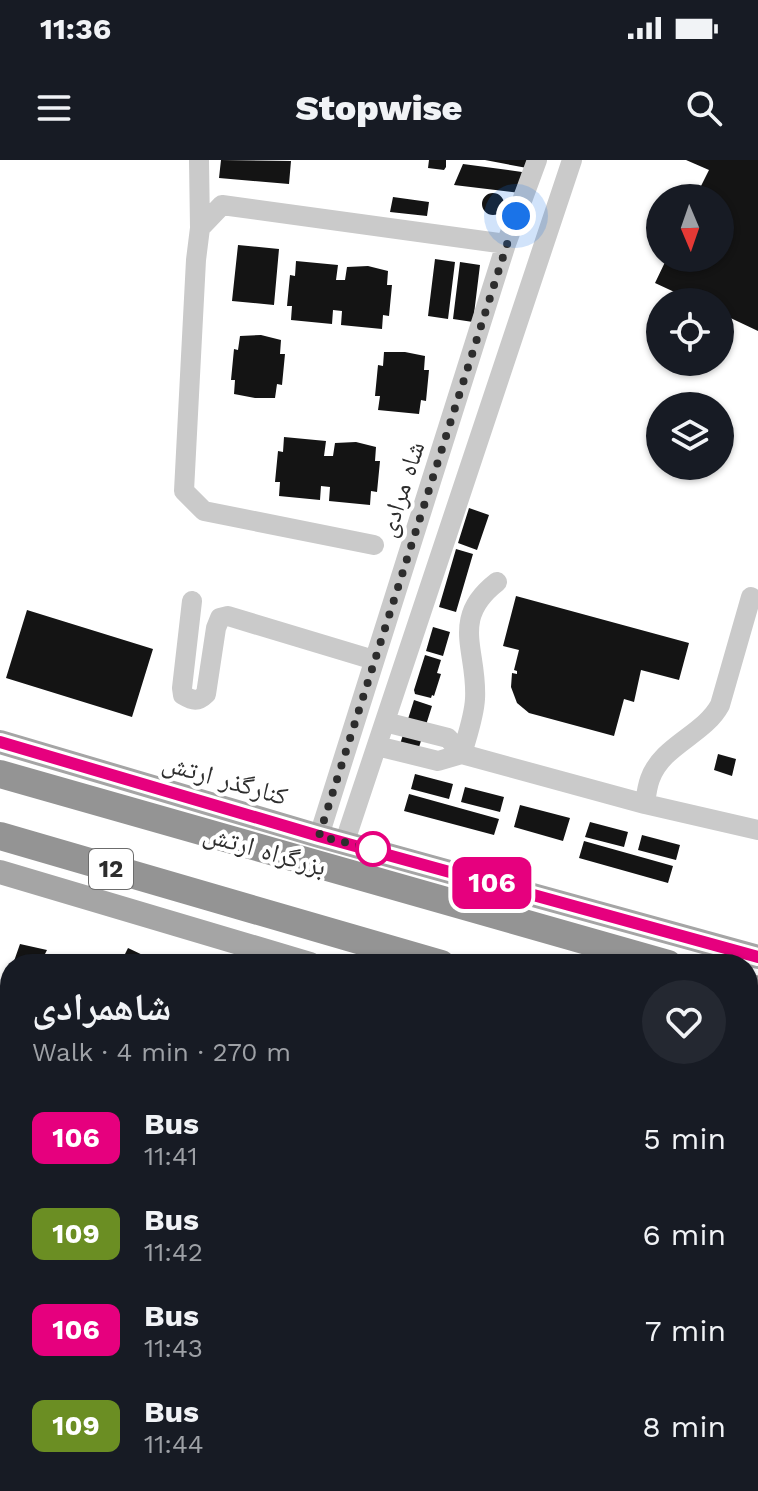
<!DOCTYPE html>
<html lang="en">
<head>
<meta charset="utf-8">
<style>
  :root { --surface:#171b24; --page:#242831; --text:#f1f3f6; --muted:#9ea1a6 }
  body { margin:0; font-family:"Work Sans","Noto Naskh Arabic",sans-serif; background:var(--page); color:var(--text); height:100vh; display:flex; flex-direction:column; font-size:30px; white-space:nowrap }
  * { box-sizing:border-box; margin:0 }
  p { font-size:26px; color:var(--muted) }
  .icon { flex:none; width:44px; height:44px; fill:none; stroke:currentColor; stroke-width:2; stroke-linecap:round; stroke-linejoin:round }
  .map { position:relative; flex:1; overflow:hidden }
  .details { position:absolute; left:0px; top:794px; width:758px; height:538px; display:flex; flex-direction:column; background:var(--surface); border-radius:32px 32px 0 0; box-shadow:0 2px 6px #0004 }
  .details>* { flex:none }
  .badge { padding:0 16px; border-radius:12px; font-size:28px; line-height:52px }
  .needle { width:52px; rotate:178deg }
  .tools { position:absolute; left:646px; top:24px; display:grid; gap:16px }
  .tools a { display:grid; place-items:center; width:88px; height:88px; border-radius:50%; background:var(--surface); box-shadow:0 2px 6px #0004; font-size:40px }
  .you { position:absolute; width:40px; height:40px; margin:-20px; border:6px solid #fff; border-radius:50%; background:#1a73e8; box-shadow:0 0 0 12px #1a73e833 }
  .map>.badge { position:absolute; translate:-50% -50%; box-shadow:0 0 0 4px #fff }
  .round { display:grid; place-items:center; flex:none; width:84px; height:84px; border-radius:42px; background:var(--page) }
  .headline { display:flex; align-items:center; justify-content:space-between; height:136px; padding:0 32px }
  h1 { font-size:38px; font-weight:800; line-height:60px }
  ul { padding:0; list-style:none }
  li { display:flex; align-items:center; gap:24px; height:96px; padding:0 32px }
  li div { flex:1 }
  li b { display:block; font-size:30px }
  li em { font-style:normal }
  li .badge { min-width:88px; font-weight:700; text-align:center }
  .status { display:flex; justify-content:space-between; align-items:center; height:56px; padding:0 40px; background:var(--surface); direction:ltr }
  .status svg { height:22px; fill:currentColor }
  header { display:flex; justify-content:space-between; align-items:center; height:104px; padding:0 32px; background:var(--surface); font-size:36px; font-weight:800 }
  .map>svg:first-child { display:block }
</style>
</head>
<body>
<div class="status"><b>11:36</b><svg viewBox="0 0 49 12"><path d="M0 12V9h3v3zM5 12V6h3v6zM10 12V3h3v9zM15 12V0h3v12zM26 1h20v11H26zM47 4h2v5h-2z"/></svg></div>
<header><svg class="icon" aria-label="menu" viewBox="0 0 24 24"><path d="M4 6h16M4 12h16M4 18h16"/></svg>Stopwise<svg class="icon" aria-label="search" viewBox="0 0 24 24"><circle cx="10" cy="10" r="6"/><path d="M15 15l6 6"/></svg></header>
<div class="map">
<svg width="758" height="1331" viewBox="0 0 758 1331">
  <rect width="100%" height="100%" fill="#fff"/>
  <!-- building -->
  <path fill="#141414" d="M221 0 291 1 289 24 219 18Z
    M429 0H446V7L444 10 428 8Z
    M485 0H529L527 8Z
    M686 0H758V171L720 153V142H696L655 123 667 98H720V38H695L709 10Z
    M463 4 522 12 520 33 454 25Z
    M482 44a11 11 0 1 1 22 0a11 11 0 1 1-22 0Z
    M393 37 429 42 427 56 390 52Z
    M238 85 279 89 274 145 232 141Z
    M435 99 455 102 448 159 428 156Z
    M296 101 338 105 336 120H345L347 107 368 106 388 111 387 125H392L389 156 383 155 382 169 341 165 342 151 333 150 332 164 291 160 292 146H287L290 115 295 116Z
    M460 102 480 105 473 162 453 159Z
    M261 175 281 180 280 194H285L282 225 277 224 275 238H255L234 234 235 220H231L234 189 238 190 240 176Z
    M384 192H405L425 196 424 210H429L426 241 421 240 419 254 378 250 380 236H375L378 205 383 206Z
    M284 277 326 281 324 296H333L335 283 356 282 376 287 375 301H380L377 332 371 331 370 345 329 341 330 327 321 326 320 340 279 336 280 322H275L278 291 283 292Z
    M469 348 489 355 477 390 458 383Z
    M456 389 473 394 456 452 439 447Z
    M516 436 689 483 679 520 641 510 634 542 624 539 614 576 529 553 517 543 511 527 512 513 517 514V511L514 510 519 490 503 486Z
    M27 450 153 489 132 557 6 518Z
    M433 467 450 472 443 496 426 491Z
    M425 495 441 500 437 513 441 514 434 536 432 535 431 538 415 534 414 530Z
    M414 540 432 546 414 603 396 597Z
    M718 594 736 599 732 616 714 610Z
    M415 614 453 624 449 639 411 629Z
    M465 627 504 637 500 652 461 642Z
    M409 634 499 659 494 675 404 651Z
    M520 645 570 658 563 681 514 667Z
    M590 662 628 672 624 687 585 677Z
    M642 675 680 685 676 700 638 690Z
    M584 681 673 706 668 723 579 698Z
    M20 784 47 790 45 794 56 798 54 804H13Z
    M128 788 149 798 146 804H120Z
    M10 811V874L0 870V836Z
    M10 944V1022L1 1018 4 1010 0 1009V962L3 963Z
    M10 1094V1142L0 1137V1104L2 1101 5 1102Z
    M10 1216V1293L0 1285V1230Z
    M753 1258H758V1331H752V1309H748V1288H754Z
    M0 1313 16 1325 12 1331H0Z
    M473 1322H525V1331H473Z"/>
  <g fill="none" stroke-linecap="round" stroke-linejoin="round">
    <!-- minor -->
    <path stroke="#cacaca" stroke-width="20" d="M199 0 200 68
      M374 385 204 351 184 331 196 100 200 68 222 45 506 84
      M192 441 182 528 183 535C193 541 198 542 206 534L216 468 220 458 228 456 374 500
      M385 562 448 578 462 594
      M377 586 438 601 462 594 645 644 758 670
      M462 594C467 576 474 557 475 539 478 491 449 459 497 422
      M645 644C646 636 647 627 650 619 662 585 704 575 720 545L751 437
      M319 676 506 84 537 0
      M345 681 572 0
      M0 895 10 899
      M748 1024 758 1017
      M0 1166 10 1172
      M748 1182 758 1188
      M291 1331 303 1322
      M330 1331 342 1322
      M438 1331V1322
      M692 1331H718"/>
    <!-- major -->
    <path stroke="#a5a5a5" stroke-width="24" d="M0 582 319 676 758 797
      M0 712 310 804
      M748 928 758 931
      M748 978H758
      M38 1331 45 1322
      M89 1331 95 1322"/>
    <!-- highway -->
    <path stroke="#949494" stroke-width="28" d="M0 614 668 804
      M0 676 441 804
      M748 827 758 830
      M748 890 758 893"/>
  </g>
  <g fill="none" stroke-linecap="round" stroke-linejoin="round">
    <defs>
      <path id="line" d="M0 582 319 676 758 797"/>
    </defs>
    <!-- line casing -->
    <use href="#line" stroke="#fff" stroke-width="18"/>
    <!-- line -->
    <use href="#line" stroke="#e6007e" stroke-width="12"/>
    <!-- walk -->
    <path stroke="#2d2d2d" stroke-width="8" stroke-dasharray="0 14.4" d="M373 689 319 676 516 56"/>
  </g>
  <!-- markers -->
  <circle fill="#fff" stroke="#e6007e" stroke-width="4" cx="373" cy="689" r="16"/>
  <g text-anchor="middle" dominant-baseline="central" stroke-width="8" stroke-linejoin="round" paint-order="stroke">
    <!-- shield labels -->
    <rect fill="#fff" stroke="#6c6c6c" stroke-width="2" x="89" y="689" width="44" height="40" rx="6"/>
    <g font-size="24" font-weight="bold" fill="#2d2d2d">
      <text x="111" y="709">12</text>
    </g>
    <!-- street labels -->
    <g font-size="26" fill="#2d2d2d" stroke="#fff">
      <text transform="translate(401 329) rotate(-72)">شاه مرادی</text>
      <text transform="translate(225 619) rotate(16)">کنارگذر ارتش</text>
      <text transform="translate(265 690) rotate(16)">بزرگراه ارتش</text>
    </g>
  </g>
</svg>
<div class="tools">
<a><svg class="needle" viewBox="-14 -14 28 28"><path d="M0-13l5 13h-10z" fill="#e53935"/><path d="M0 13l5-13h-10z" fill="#9ea1a6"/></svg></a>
<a><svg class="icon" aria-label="locate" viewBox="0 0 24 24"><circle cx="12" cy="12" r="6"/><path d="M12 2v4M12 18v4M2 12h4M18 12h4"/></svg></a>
<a><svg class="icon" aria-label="layers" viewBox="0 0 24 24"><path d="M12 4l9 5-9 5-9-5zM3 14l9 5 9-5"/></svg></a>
</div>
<div class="you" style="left:516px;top:56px"></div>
<b class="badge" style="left:492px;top:723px;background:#e6007e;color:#fff">106</b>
<section class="details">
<div class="headline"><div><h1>شاهمرادی</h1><p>Walk · 4 min · 270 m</p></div><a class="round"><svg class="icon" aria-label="heart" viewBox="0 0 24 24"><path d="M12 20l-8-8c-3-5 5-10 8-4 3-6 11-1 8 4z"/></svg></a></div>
<ul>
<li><span class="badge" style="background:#e6007e;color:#fff">106</span><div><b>Bus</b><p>11:41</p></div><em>5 min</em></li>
<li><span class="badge" style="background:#6b8e23;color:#fff">109</span><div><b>Bus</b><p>11:42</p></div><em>6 min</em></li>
<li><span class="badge" style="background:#e6007e;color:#fff">106</span><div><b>Bus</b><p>11:43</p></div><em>7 min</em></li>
<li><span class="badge" style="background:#6b8e23;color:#fff">109</span><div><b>Bus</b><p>11:44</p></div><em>8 min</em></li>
</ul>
</section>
</div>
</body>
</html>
